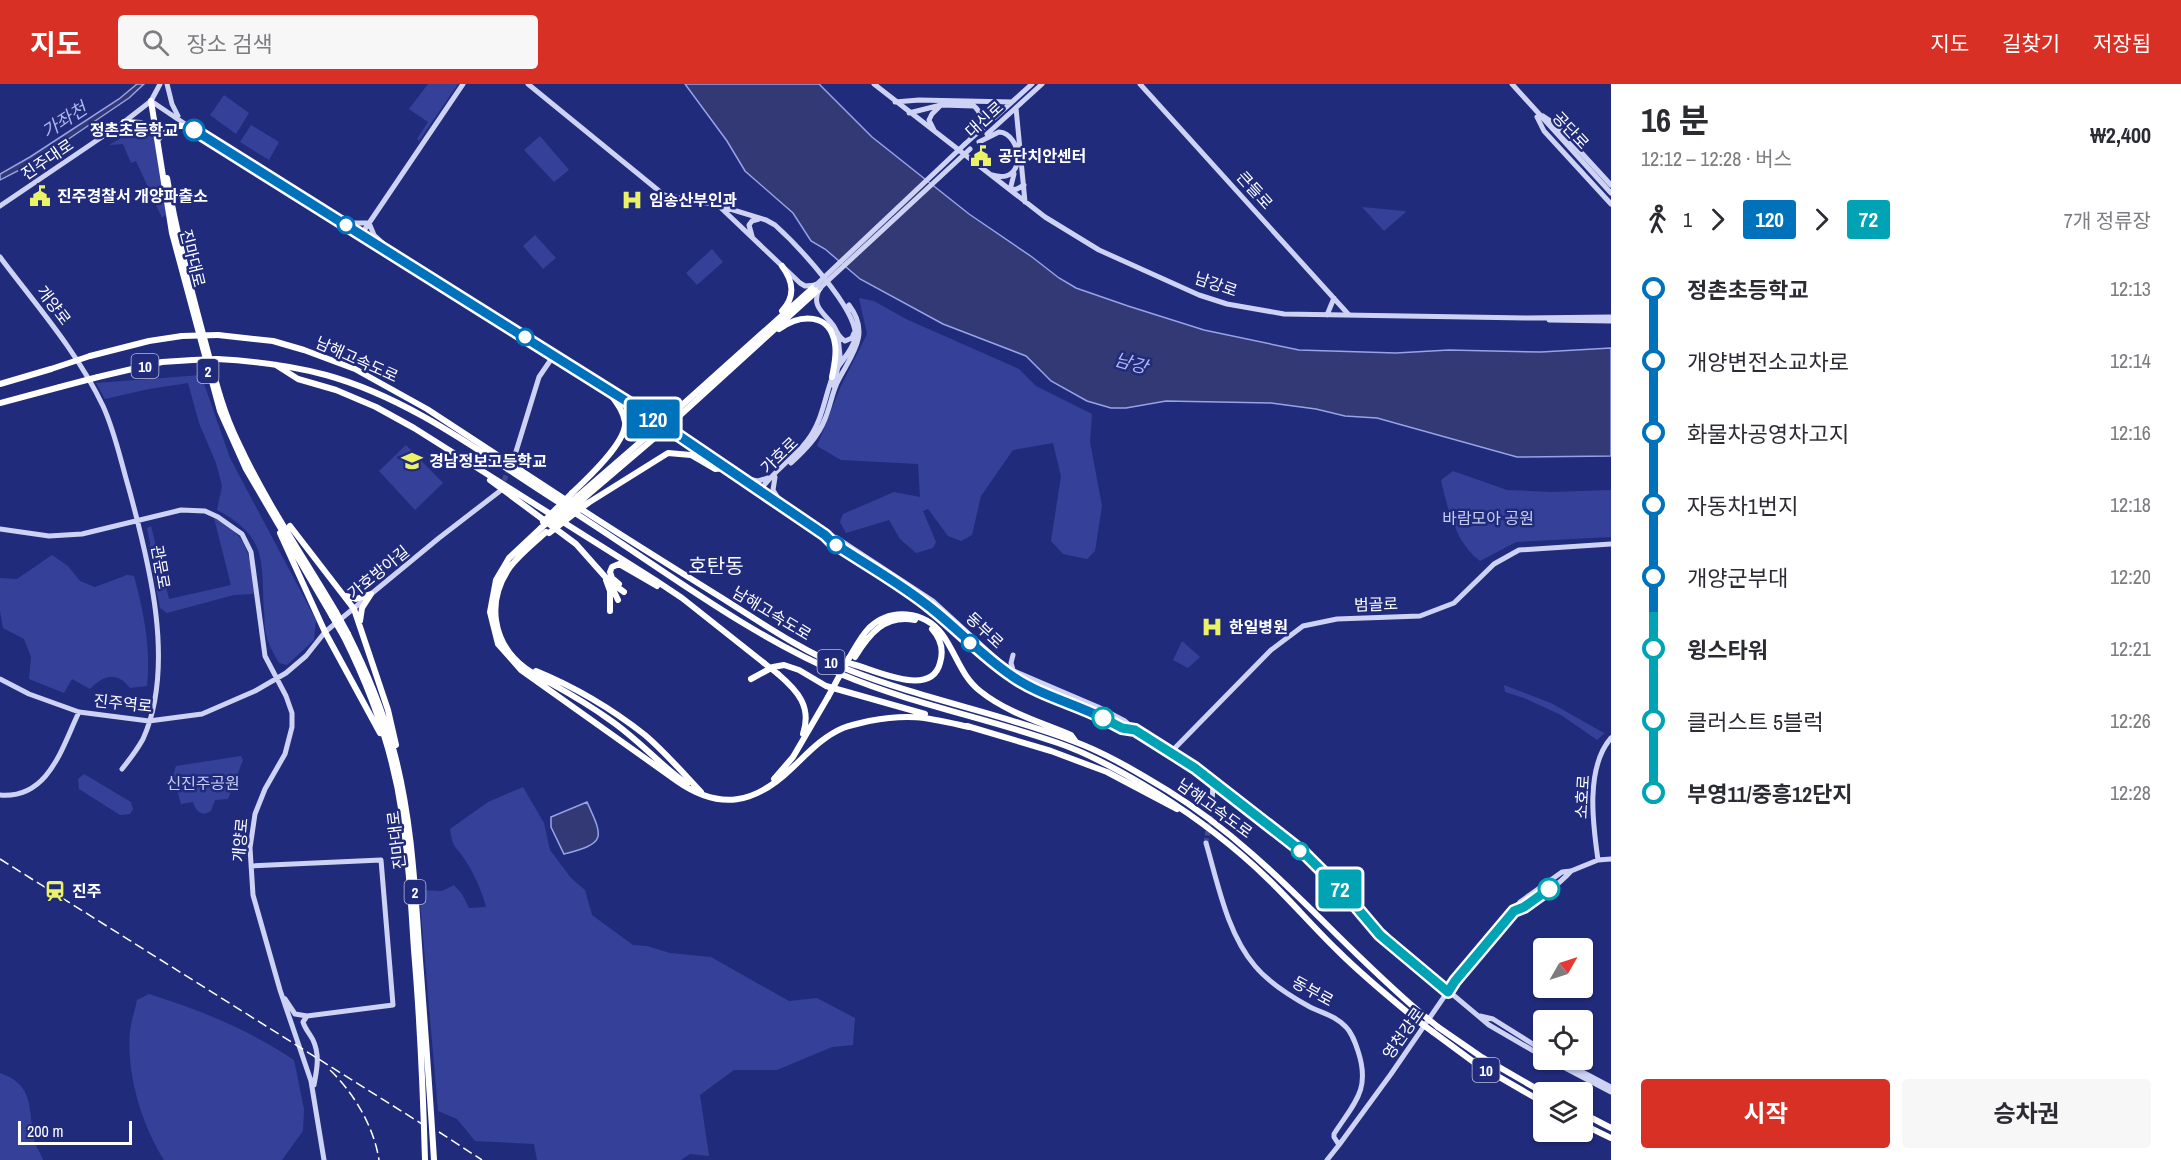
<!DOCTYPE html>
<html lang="ko">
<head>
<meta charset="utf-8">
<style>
  :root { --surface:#fff; --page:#f7f7f7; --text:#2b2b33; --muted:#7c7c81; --accent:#d93025 }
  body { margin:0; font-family:"Archivo Narrow","Noto Sans KR",sans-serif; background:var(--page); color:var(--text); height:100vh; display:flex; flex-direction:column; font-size:22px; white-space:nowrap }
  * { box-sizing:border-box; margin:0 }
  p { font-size:20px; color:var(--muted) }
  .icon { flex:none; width:33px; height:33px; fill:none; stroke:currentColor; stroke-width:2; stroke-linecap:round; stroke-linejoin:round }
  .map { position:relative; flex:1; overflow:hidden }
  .drawer { display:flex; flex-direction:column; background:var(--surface); width:570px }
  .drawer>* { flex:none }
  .badge { padding:0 12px; border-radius:4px; font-size:21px; line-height:39px }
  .needle { width:39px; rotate:51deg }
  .fabs { position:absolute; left:1533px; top:854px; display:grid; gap:12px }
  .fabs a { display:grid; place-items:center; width:60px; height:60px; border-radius:6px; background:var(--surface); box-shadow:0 2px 4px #0004; font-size:30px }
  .scale { position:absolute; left:18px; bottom:15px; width:114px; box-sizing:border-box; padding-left:6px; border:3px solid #fff; border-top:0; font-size:16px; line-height:21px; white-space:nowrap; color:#fff; -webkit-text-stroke:4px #212b7b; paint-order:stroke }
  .map>.badge { position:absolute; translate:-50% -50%; box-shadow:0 0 0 3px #fff }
  .legs { display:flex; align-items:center; gap:9px; height:66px; padding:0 30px; font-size:20px }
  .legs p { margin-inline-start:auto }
  .summary { display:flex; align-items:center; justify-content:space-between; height:102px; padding:0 30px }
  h1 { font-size:33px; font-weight:700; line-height:45px }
  .primary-button { display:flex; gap:12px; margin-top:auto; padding:12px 30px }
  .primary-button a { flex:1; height:69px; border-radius:6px; background:var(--accent); color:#fff; font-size:24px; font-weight:700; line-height:69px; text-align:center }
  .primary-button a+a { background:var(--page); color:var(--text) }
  ul { padding:0 30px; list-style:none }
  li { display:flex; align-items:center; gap:21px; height:72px; font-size:22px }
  li i { display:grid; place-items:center; width:9px; height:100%; margin:0 8px; background:currentColor }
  li i::after { content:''; width:15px; height:15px; margin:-8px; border:4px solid; border-radius:50%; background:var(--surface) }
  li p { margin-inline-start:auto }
  li:first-child i { background:linear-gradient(#0000 50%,currentColor 0) }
  li:last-child i { background:linear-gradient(currentColor 50%,#0000 0) }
  header { display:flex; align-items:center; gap:36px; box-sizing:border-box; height:84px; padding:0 30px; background:var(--accent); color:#fff }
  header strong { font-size:28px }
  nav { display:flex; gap:33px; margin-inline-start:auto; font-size:21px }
  .search { width:420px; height:54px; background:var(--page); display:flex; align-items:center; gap:15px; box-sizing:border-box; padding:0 21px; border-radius:6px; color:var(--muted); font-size:22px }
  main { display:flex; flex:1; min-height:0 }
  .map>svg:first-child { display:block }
</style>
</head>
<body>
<header>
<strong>지도</strong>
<div class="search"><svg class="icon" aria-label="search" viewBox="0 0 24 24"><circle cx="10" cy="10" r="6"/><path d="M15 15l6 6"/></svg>장소 검색</div>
<nav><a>지도</a><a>길찾기</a><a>저장됨</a></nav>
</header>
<main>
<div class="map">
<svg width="1611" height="1076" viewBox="0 0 1611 1076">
  <rect width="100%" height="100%" fill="#212b7b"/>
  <!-- green -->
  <path fill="#354199" d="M428 0H458L419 57 417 55 428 38 409 25Z
    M224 11 249 29 236 50 210 31Z
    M251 41 279 58 269 76 240 58Z
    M144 48 154 54 166 131 162 134 136 77 131 79 123 60 109 61 125 52Z
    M540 52 569 86 554 98 524 66Z
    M1362 123 1404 127 1406 128 1384 147Z
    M535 151 556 174 543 185 523 162Z
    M712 165 723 178 697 201 686 189Z
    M859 214 874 217 906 235 1019 285 1036 302 1092 330 1090 358 1102 422 1095 467 1087 475 1063 470 1051 457 1061 392 1053 359 1013 366 981 412 972 451 961 457 948 452 928 425 923 427 936 458 933 464 916 469 900 455 889 436 846 449 840 438 843 430 894 408 920 413 918 380 841 376 817 362 840 304 867 250Z
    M201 291 230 374 316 536 314 556 287 581 279 579C274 570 268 560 266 550 264 543 265 534 264 527 261 476 268 453 217 426L222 402 216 379 199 339 188 299 149 305 105 315 96 299Z
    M406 361 443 399 415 426 379 387Z
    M1453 387 1507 406 1551 408 1611 406V453L1516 458 1480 477C1456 460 1447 423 1441 396Z
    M214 434C250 452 250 473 254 508L253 510 234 511 167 529 160 524 149 466 150 459 147 444 151 442 169 515 231 501Z
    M52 471 68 482 80 497 95 503 127 491 134 492C144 529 151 565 147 602L130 604C117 587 104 591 90 605L72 595 64 609 29 595 31 573 24 555 3 544 0 527V494L17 495Z
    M1182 557 1200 573 1188 584 1173 576Z
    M1504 601 1551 619 1604 649 1607 647 1597 656 1561 631 1524 614 1505 608Z
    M241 672 243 676 228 715 215 716 211 727C201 733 196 727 193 718L181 720 173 692 176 682Z
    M84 690 131 718 133 725 130 730 120 731 79 705 78 695Z
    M523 703 544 739 550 766 571 794 585 806 592 831 633 861 647 862 670 869 711 873 789 917 817 914 855 934 853 961 832 963 777 986H734L700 1011 709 1072 690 1070 681 1076H537L534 1060 475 1057 457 1035 438 1027 419 806 442 807 454 801 462 810 469 824 486 823C483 810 474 790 467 779 457 762 453 767 450 745L488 718Z
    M149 910C203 927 247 945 294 976L304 1025 303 1047 282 1076H164C142 1042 126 989 130 948 131 937 135 927 137 916Z
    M0 989C35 1001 28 1025 34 1055 35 1062 41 1069 43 1076H0Z"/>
  <!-- water -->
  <path fill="#323975" stroke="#98a3e7" stroke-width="1.5" d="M137 0H144L129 14 98 35 33 79 0 96V90L30 73 119 15Z
    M685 0H819L872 53 969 130 1032 173 1059 194 1076 204 1128 222 1204 246 1299 266 1396 269 1449 266 1541 268 1611 264V372L1517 373 1377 334 1345 332 1316 325 1271 319 1166 317 1126 324H1111L1087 317 1051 297 1026 272 943 240 860 195 825 165 811 157 793 129 745 87 727 57Z
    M587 718C604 755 606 759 564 770L551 743V733Z"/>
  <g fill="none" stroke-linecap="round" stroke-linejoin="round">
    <!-- secondary-tunnel -->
    <path stroke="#424b8f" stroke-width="5" stroke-dasharray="5 2.5" stroke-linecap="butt" d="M501 403 514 374
      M1206 759 1212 722"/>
    <!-- secondary -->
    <path stroke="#ced2f5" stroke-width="5" d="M167 0 172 20 178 32
      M528 0 664 111 717 121 766 136 775 141C795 159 861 228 855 255 851 270 837 280 832 294 824 316 822 338 807 357 793 375 772 388 760 407
      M874 0 1045 133 1099 166 1199 211 1227 220 1284 230 1526 234 1611 233
      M1140 0 1349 231
      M1512 0 1611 109
      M151 17 188 42 650 332 825 451 832 458C865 480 900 499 931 524 958 545 981 572 1011 591 1034 608 1063 616 1089 627 1105 634 1118 643 1135 646
      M895 18 919 16 1012 18
      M1016 24 1025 118
      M909 29 941 21 974 22C986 32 979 43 971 54
      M1543 32 1555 40 1611 101
      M1537 33 1544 47 1611 120
      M934 46 929 36 932 30 940 22
      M987 50 1042 0
      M979 58 999 48C1022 49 1028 102 992 91
      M965 60 1032 0
      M1014 90 1010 106 1017 105 1024 101
      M0 122 124 38 151 17 160 0
      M719 122 800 199 805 202 816 201
      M339 135 353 139H369L374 151 388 164
      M361 151 463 0
      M752 152 749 141 752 137 759 135
      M0 173C36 221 77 267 103 322 115 348 121 378 129 405 149 478 176 582 143 655 137 666 130 675 122 685
      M819 206C811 222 824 229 833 241 837 247 838 253 845 257L852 254 854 249
      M1327 231 1334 214
      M1549 236 1611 237
      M834 302 840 272 838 252
      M514 374 539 293 554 271
      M791 379C805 366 818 353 825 335 830 323 832 310 837 299 850 272 872 251 849 221
      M775 393 773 406 781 419
      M742 394 758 397 768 394
      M0 445 49 452 82 450 181 426 205 427 218 433 242 450 251 468 265 572 286 612 292 629V643L285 670 265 705 255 730 250 764 253 811 280 906 311 997 324 1076
      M825 451 837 454 933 517 1002 580 1014 587 1098 623 1125 637 1135 646 1195 684 1304 769 1347 812 1380 851 1401 871 1408 873
      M1013 571 1011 579 1013 586
      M0 595 29 610 79 628 149 637 202 630 255 607 286 589 306 572 325 548 439 454 500 407
      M1171 668 1271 566 1303 542 1337 535 1420 532 1454 519 1494 480 1519 466 1611 460
      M0 711C49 715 62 663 79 628
      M1212 722 1213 697
      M1206 759C1218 800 1227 849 1255 882 1269 899 1290 912 1310 923 1322 929 1336 932 1346 943 1352 949 1355 958 1358 967 1371 1006 1354 1019 1334 1050V1053L1339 1061 1327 1076
      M1598 776C1593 741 1585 684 1611 654
      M251 782 381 776 393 921 307 932
      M1514 827C1531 820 1559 801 1571 787
      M1377 845 1384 848 1408 873 1489 941 1544 973
      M285 915 295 930 307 932 303 938C305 945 310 950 313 956 320 971 317 985 314 1001
      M1480 932 1493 935 1544 967
      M1548 975 1611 1008
      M1558 975 1611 1003
      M1339 1061 1391 990 1455 897 1520 818 1562 788 1571 787 1598 776 1611 775"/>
    <!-- highway -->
    <path stroke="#fff" stroke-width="6" d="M151 17 172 149 220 327 246 385 332 532
      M124 38 141 39 156 48
      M159 54 169 42H188
      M167 94C176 147 189 198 203 250 213 286 221 324 238 358 265 417 303 472 336 528
      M782 182C793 197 796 212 782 227
      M779 245C800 230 830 228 835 260 837 271 834 282 832 293
      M218 251 273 257 304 266 355 285 427 325 569 418
      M90 272 149 257 182 252
      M217 275C254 277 290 281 326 291 413 315 488 374 563 421
      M276 281 298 295 336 306 376 323 414 344 655 496 682 514 764 579
      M98 293 162 278 193 276
      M0 300 51 285
      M0 319 60 303
      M671 331 816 201
      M676 335 820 204
      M490 396 576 460 608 496 624 508
      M572 409C587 395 627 358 625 338 623 325 614 316 607 305
      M578 412 653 347
      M583 415 658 351
      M588 419 668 369 691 371 715 385 726 384
      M578 423C625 454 674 484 722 514 763 540 804 568 849 586 922 615 1000 629 1073 657 1106 669 1137 688 1167 706 1266 767 1334 856 1422 930
      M572 427C660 483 746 550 843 591 912 620 987 634 1058 659 1093 671 1126 690 1157 709 1197 734 1234 762 1268 795 1292 818 1314 844 1338 867 1363 892 1390 914 1418 937
      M290 442 354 525 388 626 396 661
      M541 444 509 474 496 496 490 528 498 560 521 586 677 697C720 727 755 720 792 684 808 669 822 653 843 644 851 641 860 639 869 637 912 629 928 634 969 643
      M546 448C534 459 520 470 510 483 486 517 492 559 525 584 533 590 543 595 552 600 572 611 592 623 610 636 638 655 660 681 687 700
      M280 449 325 548 380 649
      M606 496 610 507V527
      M619 500 612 494 610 488 612 483 619 480 657 502
      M611 501 618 516
      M347 512 356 515 371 510 362 524 360 537
      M348 550C366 586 382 624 393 664 412 733 415 805 420 876 425 943 430 1009 434 1076
      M344 553C372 609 393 667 402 730 409 775 411 821 414 866 420 936 423 1006 425 1076
      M855 573C869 550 885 530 915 536
      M849 574C855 564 861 552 869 544 891 523 924 527 942 550 956 569 961 592 980 607 1006 628 1040 638 1071 651L1076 658
      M834 576C840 577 846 578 852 580 873 585 931 615 940 579 944 566 941 555 932 545
      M536 587C575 603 612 625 645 651 665 668 683 689 701 708
      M778 590C798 607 812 623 803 650
      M751 595 773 583 784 581 799 586 826 602 925 630
      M967 642 1051 667 1107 688 1177 725
      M774 695 793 673 828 613
      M1438 943 1480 972 1544 1009
      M1433 948 1475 979 1544 1019
      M1582 1029 1611 1044
      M1582 1040 1611 1054"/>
    <!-- rail -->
    <path stroke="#fff" stroke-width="1.5" stroke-dasharray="10 4.5" stroke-linecap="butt" d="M0 775 422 1040
      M330 986C354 1009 374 1043 379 1076
      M439 1048 482 1076"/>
    <!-- secondary-bridge -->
    <path stroke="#ced2f5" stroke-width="5" d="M816 201 965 60
      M820 204 970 65"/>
    <!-- highway-bridge -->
    <path stroke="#fff" stroke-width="6" d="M182 252 218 251
      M193 276 217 275
      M51 285 90 272
      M60 303 98 293
      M653 347 671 331
      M658 351 676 335
      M543 438 572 409
      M553 441 583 415
      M541 444 578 412
      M549 449 588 419
      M336 528 348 550
      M332 532 344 553
      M764 579 778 590
      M828 613 849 574
      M1422 930 1438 943
      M1418 937 1433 948"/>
  </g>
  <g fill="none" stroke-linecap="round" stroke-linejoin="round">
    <defs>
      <path id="line-1" d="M194 46 650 332 825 451 832 458C865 480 900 499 931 524 959 546 982 572 1012 592 1039 611 1073 619 1103 634"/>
      <path id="line-2" d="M1103 634 1122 644 1135 646 1195 684 1304 769 1347 812 1380 851 1448 908 1455 897 1514 827 1524 823 1549 805"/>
    </defs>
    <!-- line-1 casing -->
    <use href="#line-1" stroke="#fff" stroke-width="14"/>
    <!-- line-2 casing -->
    <use href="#line-2" stroke="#fff" stroke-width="14"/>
    <!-- line-1 -->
    <use href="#line-1" stroke="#0072bc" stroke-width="9"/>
    <!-- line-2 -->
    <use href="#line-2" stroke="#00a3b4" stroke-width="9"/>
  </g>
  <!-- icons -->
  <defs>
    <symbol id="civic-bare" viewBox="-9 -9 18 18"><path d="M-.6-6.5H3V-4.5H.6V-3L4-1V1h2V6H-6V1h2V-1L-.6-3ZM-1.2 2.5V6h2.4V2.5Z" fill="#ecf266" stroke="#212b7b" stroke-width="2.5" paint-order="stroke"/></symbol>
    <symbol id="hospital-bare" viewBox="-9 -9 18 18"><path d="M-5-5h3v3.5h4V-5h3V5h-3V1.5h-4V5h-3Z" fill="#ecf266" stroke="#212b7b" stroke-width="2.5" paint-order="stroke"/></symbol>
    <symbol id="school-bare" viewBox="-9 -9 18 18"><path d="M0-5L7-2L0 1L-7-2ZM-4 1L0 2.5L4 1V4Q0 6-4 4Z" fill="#ecf266" stroke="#212b7b" stroke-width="2.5" paint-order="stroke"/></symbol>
    <symbol id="station-bare" viewBox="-9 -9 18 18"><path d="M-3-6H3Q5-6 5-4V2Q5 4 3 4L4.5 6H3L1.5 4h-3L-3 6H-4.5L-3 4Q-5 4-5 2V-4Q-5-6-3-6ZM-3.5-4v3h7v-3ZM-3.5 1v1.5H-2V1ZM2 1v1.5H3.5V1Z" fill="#ecf266" stroke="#212b7b" stroke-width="2.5" paint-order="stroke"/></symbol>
  </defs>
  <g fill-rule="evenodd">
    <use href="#civic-bare" x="966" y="57" width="30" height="30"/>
    <use href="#civic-bare" x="25" y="97" width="30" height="30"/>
    <use href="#hospital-bare" x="617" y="101" width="30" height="30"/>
    <use href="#school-bare" x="397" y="362" width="30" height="30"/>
    <use href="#hospital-bare" x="1197" y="528" width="30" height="30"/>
    <use href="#station-bare" x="40" y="792" width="30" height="30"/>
  </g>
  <!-- markers -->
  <g fill="#fff" stroke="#0072bc" stroke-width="3">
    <circle cx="194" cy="46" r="10"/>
    <circle cx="346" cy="141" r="8"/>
    <circle cx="525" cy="253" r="8"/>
    <circle cx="836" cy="461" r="8"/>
    <circle cx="970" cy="559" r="8"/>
  </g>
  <g fill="#fff" stroke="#00a3b4" stroke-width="3">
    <circle cx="1103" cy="634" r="10"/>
    <circle cx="1300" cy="767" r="8"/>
    <circle cx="1549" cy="805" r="10"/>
  </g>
  <g text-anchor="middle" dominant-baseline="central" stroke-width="5" stroke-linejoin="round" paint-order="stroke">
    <!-- shield labels -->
    <g fill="#212b7b" stroke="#bcbfd7" stroke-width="1.5">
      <rect x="131.5" y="270" width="27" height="24" rx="4.5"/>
      <rect x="197.5" y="275" width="21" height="24" rx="4.5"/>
      <rect x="817.5" y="566" width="27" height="24" rx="4.5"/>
      <rect x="404.5" y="796" width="21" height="24" rx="4.5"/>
      <rect x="1472.5" y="974" width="27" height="24" rx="4.5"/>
    </g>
    <g font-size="15" font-weight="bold" fill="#fff">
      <text x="145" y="282">10</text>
      <text x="208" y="287">2</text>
      <text x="831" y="578">10</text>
      <text x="415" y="808">2</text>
      <text x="1486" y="986">10</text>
    </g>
    <!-- street labels -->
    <g font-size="16" fill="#fff" stroke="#212b7b">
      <text transform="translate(984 35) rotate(-42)">대신로</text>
      <text transform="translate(1571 46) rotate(47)">공단로</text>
      <text transform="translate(47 75) rotate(-34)">진주대로</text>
      <text transform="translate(1255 106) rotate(48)">큰들로</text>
      <text transform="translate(193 174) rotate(76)">진마대로</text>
      <text transform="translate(1216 200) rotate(19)">남강로</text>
      <text transform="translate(54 221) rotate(53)">개양로</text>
      <text transform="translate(357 275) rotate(24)">남해고속도로</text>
      <text transform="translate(779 371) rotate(-44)">가호로</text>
      <text transform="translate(161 483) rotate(80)">관문로</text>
      <text transform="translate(378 488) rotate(-39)">가호방아길</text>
      <text transform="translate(1376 520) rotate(-2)">범골로</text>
      <text transform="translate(772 529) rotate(31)">남해고속도로</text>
      <text transform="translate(985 546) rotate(43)">동부로</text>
      <text transform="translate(123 619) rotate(6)">진주역로</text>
      <text transform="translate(1582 713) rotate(-87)">소호로</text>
      <text transform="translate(1215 724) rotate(36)">남해고속도로</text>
      <text transform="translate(240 756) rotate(-85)">개양로</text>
      <text transform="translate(396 756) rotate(-97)">진마대로</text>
      <text transform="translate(1313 907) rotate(29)">동부로</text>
      <text transform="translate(1403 949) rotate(-55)">영천강로</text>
    </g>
    <!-- stop labels -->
    <g font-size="16" font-weight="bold" fill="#fff" stroke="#212b7b" text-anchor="end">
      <text x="178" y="46">정촌초등학교</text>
    </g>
    <!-- poi labels -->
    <g font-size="16" font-weight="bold" fill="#fff" stroke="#212b7b" text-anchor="start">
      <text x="998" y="72">공단치안센터</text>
      <text x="57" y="112">진주경찰서 개양파출소</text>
      <text x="649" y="116">임송산부인과</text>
      <text x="429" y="377">경남정보고등학교</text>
      <text x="1229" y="543">한일병원</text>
      <text x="72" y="807">진주</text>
    </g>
    <!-- park labels -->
    <g font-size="16" fill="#c7cdf4" stroke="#212b7b">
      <text x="1488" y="434">바람모아 공원</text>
      <text x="203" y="699">신진주공원</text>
    </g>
    <!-- water labels -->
    <g font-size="18" font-style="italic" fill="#afb7ee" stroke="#212b7b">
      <text transform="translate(64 36) rotate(-33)">가좌천</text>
      <text transform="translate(1131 279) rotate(16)">남강</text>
    </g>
    <!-- quarter labels -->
    <g font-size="20" fill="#fff" stroke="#212b7b">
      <text x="716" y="481">호탄동</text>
    </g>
  </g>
</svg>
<div class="fabs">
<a><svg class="needle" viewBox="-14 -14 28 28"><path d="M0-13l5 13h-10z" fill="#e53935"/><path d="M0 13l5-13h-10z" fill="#7c7c81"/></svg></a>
<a><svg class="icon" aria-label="locate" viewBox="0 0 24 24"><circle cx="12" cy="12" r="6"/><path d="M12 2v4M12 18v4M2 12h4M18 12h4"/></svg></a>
<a><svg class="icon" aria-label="layers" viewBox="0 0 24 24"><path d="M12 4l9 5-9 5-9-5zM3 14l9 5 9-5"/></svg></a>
</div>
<div class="scale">200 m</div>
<b class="badge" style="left:653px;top:335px;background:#0072bc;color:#fff">120</b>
<b class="badge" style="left:1340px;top:805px;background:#00a3b4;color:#fff">72</b>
</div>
<section class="drawer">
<div class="summary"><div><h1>16 분</h1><p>12:12 – 12:28 · 버스</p></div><b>₩2,400</b></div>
<div class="legs"><svg class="icon" aria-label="walk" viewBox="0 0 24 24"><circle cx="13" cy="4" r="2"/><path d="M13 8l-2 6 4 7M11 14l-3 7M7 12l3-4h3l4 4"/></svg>1<svg class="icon" aria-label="forward" viewBox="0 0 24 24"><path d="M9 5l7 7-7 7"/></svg><b class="badge" style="background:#0072bc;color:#fff">120</b><svg class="icon" aria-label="forward" viewBox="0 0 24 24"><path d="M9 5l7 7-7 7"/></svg><b class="badge" style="background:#00a3b4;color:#fff">72</b><p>7개 정류장</p></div>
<ul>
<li><i style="color:#0072bc"></i><b>정촌초등학교</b><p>12:13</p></li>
<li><i style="color:#0072bc"></i><span>개양변전소교차로</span><p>12:14</p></li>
<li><i style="color:#0072bc"></i><span>화물차공영차고지</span><p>12:16</p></li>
<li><i style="color:#0072bc"></i><span>자동차1번지</span><p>12:18</p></li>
<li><i style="color:#0072bc"></i><span>개양군부대</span><p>12:20</p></li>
<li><i style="color:#00a3b4"></i><b>윙스타워</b><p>12:21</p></li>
<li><i style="color:#00a3b4"></i><span>클러스트 5블럭</span><p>12:26</p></li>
<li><i style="color:#00a3b4"></i><b>부영11/중흥12단지</b><p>12:28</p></li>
</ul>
<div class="primary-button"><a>시작</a><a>승차권</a></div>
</section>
</main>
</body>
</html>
